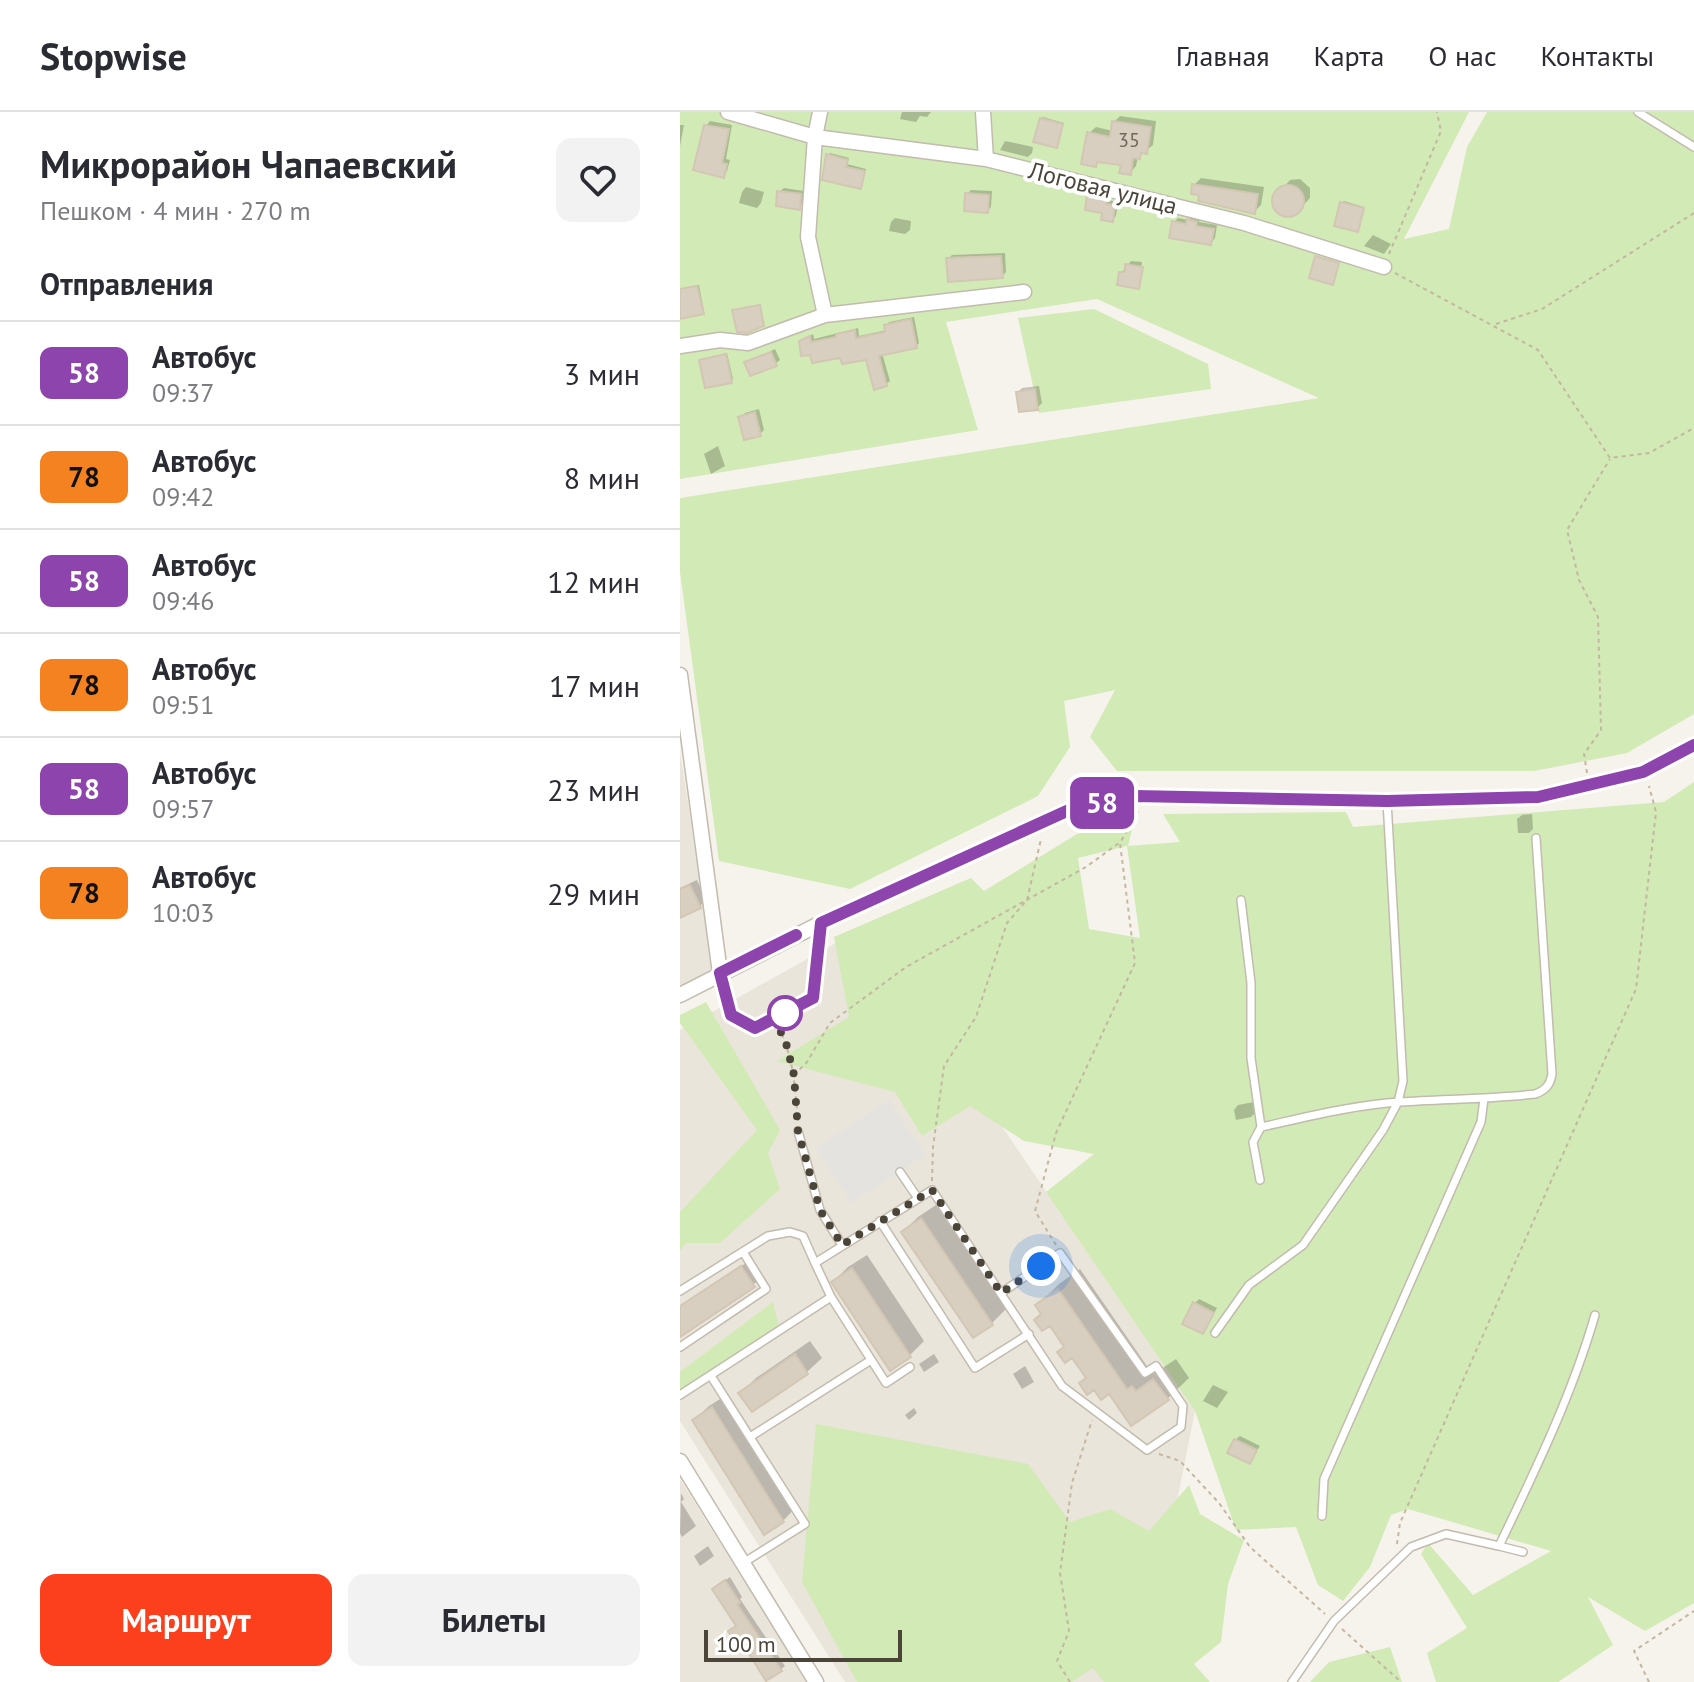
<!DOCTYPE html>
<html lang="ru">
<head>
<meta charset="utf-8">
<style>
  :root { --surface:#fff; --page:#f2f2f3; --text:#2b2b33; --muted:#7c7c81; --line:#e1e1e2; --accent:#fc3f1d }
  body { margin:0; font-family:"PT Sans",sans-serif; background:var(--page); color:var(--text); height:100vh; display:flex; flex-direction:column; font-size:30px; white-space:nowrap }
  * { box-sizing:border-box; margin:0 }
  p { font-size:26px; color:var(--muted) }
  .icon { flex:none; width:44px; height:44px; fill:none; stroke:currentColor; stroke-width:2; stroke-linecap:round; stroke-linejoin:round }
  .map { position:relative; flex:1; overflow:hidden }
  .side { display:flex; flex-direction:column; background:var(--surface); width:680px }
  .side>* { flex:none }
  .badge { padding:0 16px; border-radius:12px; font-size:28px; line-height:52px }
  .scale { position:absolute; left:24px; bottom:20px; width:198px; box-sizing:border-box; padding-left:8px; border:4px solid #4b4439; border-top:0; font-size:22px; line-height:28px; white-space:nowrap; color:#4b4439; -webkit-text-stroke:6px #fff; paint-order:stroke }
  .you { position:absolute; width:40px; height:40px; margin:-20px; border:6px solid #fff; border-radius:50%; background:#1a73e8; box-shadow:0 0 0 12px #1a73e833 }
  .map>.badge { position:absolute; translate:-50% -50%; box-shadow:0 0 0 4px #fff }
  h2 { padding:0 40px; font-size:30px; line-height:72px }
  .round { display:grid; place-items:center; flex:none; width:84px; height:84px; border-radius:16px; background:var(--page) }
  .overview { display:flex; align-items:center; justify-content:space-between; height:136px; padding:0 40px }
  h1 { font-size:38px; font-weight:700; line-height:60px }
  .action { display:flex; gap:16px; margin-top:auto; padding:16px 40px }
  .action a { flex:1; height:92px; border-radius:16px; background:var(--accent); color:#fff; font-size:32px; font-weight:700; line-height:92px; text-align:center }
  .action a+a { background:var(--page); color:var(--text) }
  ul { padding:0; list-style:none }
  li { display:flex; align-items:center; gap:24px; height:104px; padding:0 40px; border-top:2px solid var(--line) }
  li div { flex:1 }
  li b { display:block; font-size:30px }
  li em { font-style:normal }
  li .badge { min-width:88px; font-weight:700; text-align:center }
  header { display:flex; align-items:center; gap:48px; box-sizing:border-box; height:112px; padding:0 40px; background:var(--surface); border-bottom:2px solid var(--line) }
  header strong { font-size:38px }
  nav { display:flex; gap:44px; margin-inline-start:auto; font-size:28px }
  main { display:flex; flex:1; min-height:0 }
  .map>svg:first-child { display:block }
</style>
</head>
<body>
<header>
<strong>Stopwise</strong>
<nav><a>Главная</a><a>Карта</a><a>О нас</a><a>Контакты</a></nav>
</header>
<main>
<section class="side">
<div class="overview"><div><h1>Микрорайон Чапаевский</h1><p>Пешком · 4 мин · 270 m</p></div><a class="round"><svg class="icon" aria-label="heart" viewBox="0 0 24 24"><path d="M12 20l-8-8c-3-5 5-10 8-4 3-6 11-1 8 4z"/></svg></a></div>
<h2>Отправления</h2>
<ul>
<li><span class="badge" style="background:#8e44ad;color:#fff">58</span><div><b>Автобус</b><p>09:37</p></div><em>3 мин</em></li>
<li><span class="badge" style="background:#f58220;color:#111">78</span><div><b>Автобус</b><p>09:42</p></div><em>8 мин</em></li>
<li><span class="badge" style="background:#8e44ad;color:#fff">58</span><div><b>Автобус</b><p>09:46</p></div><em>12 мин</em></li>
<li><span class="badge" style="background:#f58220;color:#111">78</span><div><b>Автобус</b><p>09:51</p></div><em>17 мин</em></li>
<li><span class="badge" style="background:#8e44ad;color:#fff">58</span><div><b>Автобус</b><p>09:57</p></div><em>23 мин</em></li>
<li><span class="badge" style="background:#f58220;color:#111">78</span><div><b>Автобус</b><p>10:03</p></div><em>29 мин</em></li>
</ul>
<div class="action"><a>Маршрут</a><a>Билеты</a></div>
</section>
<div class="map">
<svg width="1014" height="1570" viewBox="0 0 1014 1570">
  <rect width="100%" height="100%" fill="#f6f3ec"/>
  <!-- residential -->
  <path fill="#eae5da" d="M0 640 34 857 0 876Z
    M186 814 515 1299 461 1570H165L0 1309V918Z
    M0 1367 127 1570H0Z"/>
  <!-- green -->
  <path fill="#d2eab5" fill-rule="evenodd" d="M0 0H789L724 127 769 117 787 35 807 0H1014V602L947 641 854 659H437L410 625 435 578 384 589 390 635 358 684 170 777 39 749 0 460V386L639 286 417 187 266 210 298 318 0 367Z
    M414 197 528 252 531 277 359 301 338 206Z
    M1014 670V1491L965 1519 908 1485 933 1533 878 1570H756L747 1541 787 1516 741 1442 748 1431 793 1483 871 1439 728 1397 711 1403 690 1455 663 1489 638 1473 616 1415 556 1418 515 1299 366 1080 414 1042 344 1029 290 994 242 1024 215 980 97 949 169 905 154 825 291 766 304 779 397 722 454 709 448 734 500 730 483 702 666 700 673 715 984 690ZM447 734 460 826 409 817 398 746Z
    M26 890 100 1018 88 1041 100 1077 40 1131H6L0 1139V1100L77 1018 0 911V903Z
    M93 1190 100 1218 0 1280V1260Z
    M136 1312 348 1352 390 1410 430 1397 469 1419 509 1373 520 1402 564 1428 548 1472 541 1530 514 1552 530 1570H424L413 1556 392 1570H177L122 1470Z
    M710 1535 722 1570H630L649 1550Z"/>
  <!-- parking -->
  <path fill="#e5e3e0" d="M209 988 245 1043 172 1091 136 1036Z"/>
  <!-- shadow -->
  <path fill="#0003" d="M222 0H251L247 5 240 4 236 10 220 7Z
    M440 4 476 9 473 33 458 45 456 54 450 61 443 52 420 48 415 53 409 21 416 15 433 19 434 10Z
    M363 5 384 11 376 34 361 7Z
    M30 9 52 13 46 47 50 48 47 59 43 63 26 14Z
    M0 13H4L0 34Z
    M325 29 353 35 352 41 348 45 320 38Z
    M150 41 169 46 167 52 186 57 180 75 148 43Z
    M521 66 584 75 581 93 574 100 521 81 514 73Z
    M620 67 630 76V86L616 101 608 103 599 100 593 88 610 68Z
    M66 75 84 80 81 91 77 96 59 91 62 80Z
    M104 76 124 79 123 91 119 95 99 80Z
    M291 78 312 79 311 95 307 99 287 82Z
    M414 79 430 83 429 88 438 90 436 104 432 108 409 83Z
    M664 89 684 95 679 116 662 91Z
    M513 104 520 106 519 110 537 113 535 126 531 131 494 110 498 106 508 108Z
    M215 106 231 109 230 118 225 122 209 119 211 110Z
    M693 123 711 132 704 142 684 134Z
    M325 141 326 160 322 165 268 147 272 143Z
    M451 149 462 150 459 175 441 161Z
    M19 173 24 199 0 205V177Z
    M234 205 239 231 236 234 202 241 210 269 206 272 187 246 132 240 121 229 133 222 134 227 178 216 179 224 207 218 206 214 209 210Z
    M95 237 100 248 95 252 66 251Z
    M47 241 53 267 51 269 21 248Z
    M359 274 362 291 357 296 338 280 342 276Z
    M79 297 84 318 80 322 61 305 65 301Z
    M38 334 45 354 31 362 24 342Z
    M852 702 853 717 849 721H838L837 707 842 703Z
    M17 768 26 788 20 794 0 803V776Z
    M574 990 576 1000 571 1005 556 1008 554 998 558 993Z
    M256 1093 326 1197 312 1211 223 1120 238 1105Z
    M187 1143 244 1229 229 1244 153 1170 168 1155Z
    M66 1151 78 1169 0 1222V1195Z
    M400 1157 469 1257 478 1259 496 1247 509 1266 487 1287 429 1280 408 1265 358 1193 379 1172Z
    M519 1187 537 1196 523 1220 514 1192Z
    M130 1229 142 1246 127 1260 72 1298 61 1281 76 1266Z
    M254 1242 259 1250 244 1260 239 1252Z
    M345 1254 354 1270 342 1277 333 1262Z
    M533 1273 548 1280 537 1296 523 1289Z
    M48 1282 117 1394 103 1409 14 1308 29 1294Z
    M234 1296 237 1301 229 1308 225 1303Z
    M560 1324 580 1334 570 1349 555 1328Z
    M1 1381 4 1387 1 1390 16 1414 2 1425 0 1421Z
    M28 1434 34 1444 20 1454 14 1444Z
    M50 1465 62 1485 60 1487 105 1554 100 1558 65 1531 38 1473Z"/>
  <!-- building -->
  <path fill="#d8cfc1" stroke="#d3c7b4" stroke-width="2" d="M360 6 383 12 377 36 353 30Z
    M432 9 471 15 467 42 461 41 460 47 453 46 451 63 439 61 441 53 417 50 416 55 401 52 407 20 430 25Z
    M24 13 49 17 42 51 47 52 44 66 13 58Z
    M146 42 168 48 166 55 185 59 181 77 142 68Z
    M512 72 578 82 575 102 518 89 519 83 511 82Z
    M592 89a16 16 0 1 1 32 0a16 16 0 1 1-32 0Z
    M97 79 121 82 120 98 96 94Z
    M285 81 309 83 308 101 284 99Z
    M407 82 426 87V92L435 93 433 110 421 108 422 101 405 98Z
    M660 90 684 96 678 120 654 114Z
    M507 107 517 110 516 114 534 117 531 133 489 126 492 109 506 112Z
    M321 144 323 166 268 170 266 146Z
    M635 144 659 151 653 173 629 166Z
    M445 152 463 155 459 177 437 173 439 160H445Z
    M17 174 24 202 0 207V177Z
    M80 193 84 214 67 221 57 220 52 198Z
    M231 207 237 236 199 244 207 274 194 278 186 248 162 252 160 246 132 251 130 243 121 244 119 229 130 224 131 230 156 225V222L175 218 176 226 205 220 204 213Z
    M91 240 97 254 70 264 64 250Z
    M46 242 52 271 25 276 19 248Z
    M355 277 358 298 339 300 336 280Z
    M75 300 81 324 64 328 58 305Z
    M10 773 21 796 0 806V777Z
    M241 1106 313 1213 293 1226 221 1120Z
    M61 1154 75 1175 0 1225V1194Z
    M172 1156 231 1245 210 1259 151 1170Z
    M378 1177 447 1277 452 1274 456 1279 473 1267 489 1288 451 1314 429 1282 421 1288 414 1278 407 1283 399 1271 406 1266 392 1246 385 1251 377 1240 384 1235 370 1214 362 1219 354 1208 361 1202 355 1193Z
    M513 1190 534 1201 523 1222 502 1212Z
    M115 1242 128 1262 72 1300 58 1281Z
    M32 1295 104 1410 84 1423 12 1308Z
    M554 1327 577 1338 570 1352 547 1341Z
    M45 1468 60 1491 57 1492 102 1559 86 1569 64 1534 60 1537 48 1519 56 1514 32 1477Z"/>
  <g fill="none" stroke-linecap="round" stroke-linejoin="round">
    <defs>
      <path id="service" d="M958 0 1014 35
        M561 788 571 871V946L581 1015C627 1005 673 993 720 990 765 987 810 987 855 982 866 978 870 973 872 962L856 726
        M40 863 51 903 75 916 133 886 141 813
        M118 1019 140 1098 162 1133
        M220 1060 237 1085
        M580 1068 573 1030 581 1015
        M200 1109 295 1256 349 1222
        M0 1179 88 1124 110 1120 123 1124 135 1151
        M535 1221 569 1173 623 1133 703 1018 718 990 723 969 707 689
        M0 1235 86 1177 63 1140
        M230 1255 206 1271 151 1185 135 1151 252 1078 382 1274 467 1338 501 1315 503 1294 476 1254 465 1261 380 1141 321 1181
        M31 1264 125 1412 63 1451
        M0 1283 151 1185
        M70 1325 191 1248
        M642 1404 644 1367 801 1010 804 987
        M819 1434 843 1440
        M612 1570 654 1509 731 1435 766 1422 819 1434C855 1359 892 1283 915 1203"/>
      <path id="minor" d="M48 0 135 25 306 47 564 111 704 155
        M140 0 135 25 128 125 145 203
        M303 0 306 47
        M0 234 40 228 68 231 145 203 344 180
        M0 563 40 861
        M0 883 141 811 389 698 455 684 707 689 858 685 963 660 1014 633
        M0 1349 136 1570"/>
    </defs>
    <!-- service casing -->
    <use href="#service" stroke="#c2bbae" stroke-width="10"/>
    <!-- minor casing -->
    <use href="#minor" stroke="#c2bbae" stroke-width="17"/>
    <!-- path -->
    <path stroke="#c4b79f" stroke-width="2" stroke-dasharray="4 4" stroke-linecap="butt" d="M709 142 761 19 757 0
      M715 161 858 238 930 346 969 341 1014 316
      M816 212 862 197 1014 101
      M907 661 904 642 921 618 918 505 899 468 887 418 930 347
      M98 915C114 944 115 977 118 1009
      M114 963 127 950 150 911 226 855 406 755 439 731
      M252 1069 253 1035 264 954 296 905 327 811 347 788 361 727
      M376 1133 355 1099 376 1021 455 851 440 731 458 699
      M479 1342 500 1349 539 1391 570 1435 645 1502
      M717 1432 720 1411 956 877 976 700 969 674
      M662 1517 721 1570
      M390 1570 377 1549 389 1519 380 1461 392 1371 412 1308
      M969 1570 954 1539 1014 1499"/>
    <!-- service -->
    <use href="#service" stroke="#fff" stroke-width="7"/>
    <!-- minor -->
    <use href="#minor" stroke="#fff" stroke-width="14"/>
  </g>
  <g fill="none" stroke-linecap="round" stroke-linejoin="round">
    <defs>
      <path id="line" d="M116 823 40 861 51 903 75 916 133 886 141 811 389 698 455 684 707 689 858 685 963 660 1014 633"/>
    </defs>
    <!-- line casing -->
    <use href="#line" stroke="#fff" stroke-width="18"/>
    <!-- line -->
    <use href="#line" stroke="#8e44ad" stroke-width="12"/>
    <!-- walk -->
    <path stroke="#4b4439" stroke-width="8" stroke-dasharray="0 14.4" d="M105 901 93 907 105 927 114 963 118 1019 140 1098 162 1133 252 1078 321 1181 361 1154"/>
  </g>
  <!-- markers -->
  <circle fill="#fff" stroke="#8e44ad" stroke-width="4" cx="105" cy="901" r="16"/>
  <g text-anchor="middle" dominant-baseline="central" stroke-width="8" stroke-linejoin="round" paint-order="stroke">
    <!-- number labels -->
    <g font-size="20" fill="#6e675b">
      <text x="449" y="28">35</text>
    </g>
    <!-- street labels -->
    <g font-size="24" fill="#4b4439" stroke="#fff">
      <text transform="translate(423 76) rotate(14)">Логовая улица</text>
    </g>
  </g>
</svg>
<div class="scale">100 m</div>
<div class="you" style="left:361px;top:1154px"></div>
<b class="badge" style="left:422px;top:691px;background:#8e44ad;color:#fff">58</b>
</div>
</main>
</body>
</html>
